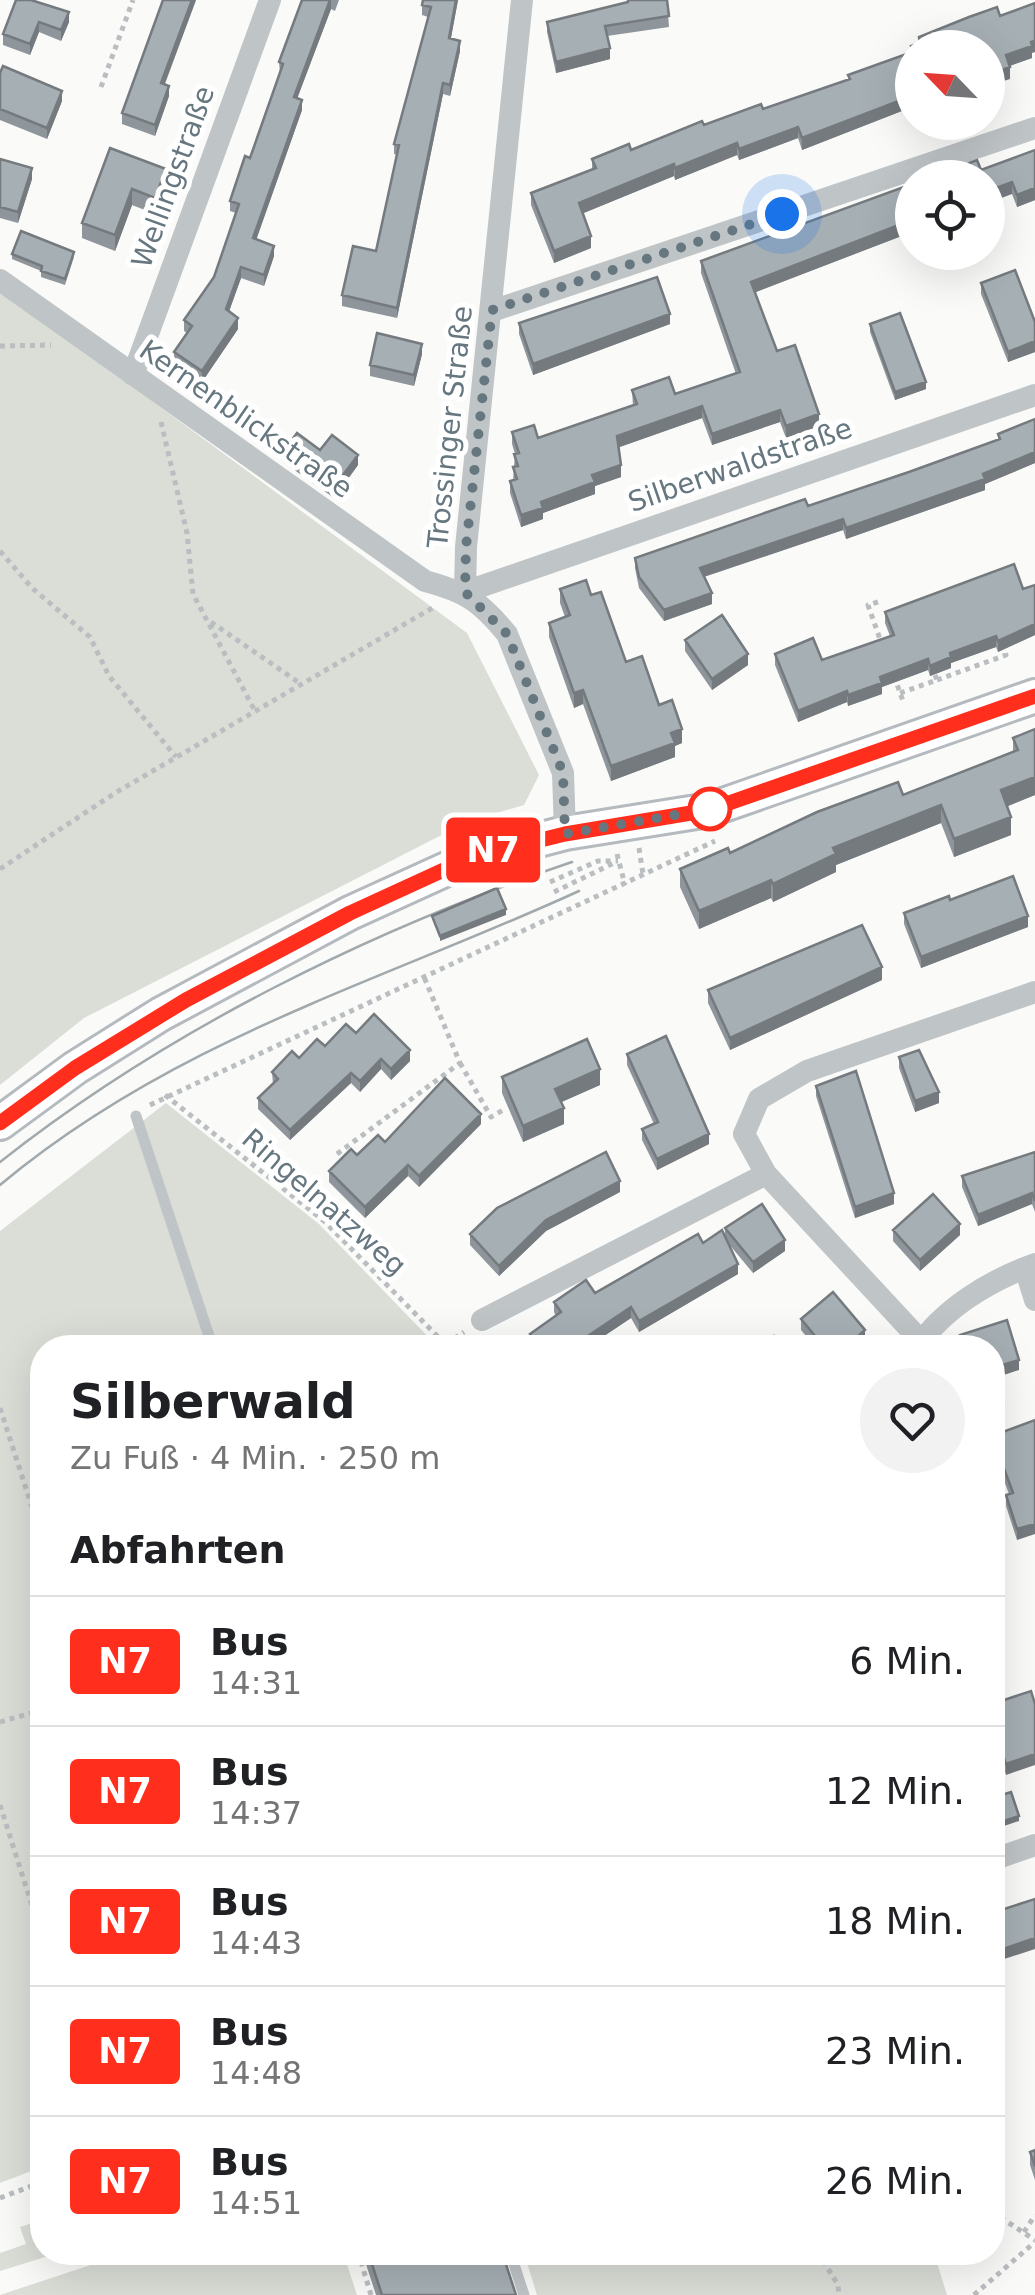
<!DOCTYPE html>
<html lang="de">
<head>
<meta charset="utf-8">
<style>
  :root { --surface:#fff; --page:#f2f2f2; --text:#202124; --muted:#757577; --line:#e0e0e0 }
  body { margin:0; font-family:"DejaVu Sans",sans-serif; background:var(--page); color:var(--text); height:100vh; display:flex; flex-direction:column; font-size:38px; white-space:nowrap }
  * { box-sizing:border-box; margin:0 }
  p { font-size:32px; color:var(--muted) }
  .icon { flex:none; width:55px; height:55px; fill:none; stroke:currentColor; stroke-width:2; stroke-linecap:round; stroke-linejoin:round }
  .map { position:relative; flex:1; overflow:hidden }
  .panel { position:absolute; left:30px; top:1335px; width:975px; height:930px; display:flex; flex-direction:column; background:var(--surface); border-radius:40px; box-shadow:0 10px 40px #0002 }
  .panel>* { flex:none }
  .badge { padding:0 20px; border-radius:8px; font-size:35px; line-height:65px }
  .needle { width:65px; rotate:295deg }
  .fabs { position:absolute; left:895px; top:30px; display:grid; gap:20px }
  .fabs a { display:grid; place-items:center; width:110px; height:110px; border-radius:50%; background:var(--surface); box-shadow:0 10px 40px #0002; font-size:50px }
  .you { position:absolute; width:50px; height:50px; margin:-25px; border:8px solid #fff; border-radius:50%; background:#1a73e8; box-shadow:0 0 0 15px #1a73e833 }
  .map>.badge { position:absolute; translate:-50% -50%; box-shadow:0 0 0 5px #fff }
  h2 { padding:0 40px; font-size:38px; line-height:90px }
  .round { display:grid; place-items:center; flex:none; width:105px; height:105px; border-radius:52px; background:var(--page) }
  .overview { display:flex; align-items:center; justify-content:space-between; height:170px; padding:0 40px }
  h1 { font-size:48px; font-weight:700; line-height:75px }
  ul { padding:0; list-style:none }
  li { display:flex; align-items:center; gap:30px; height:130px; padding:0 40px; border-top:2px solid var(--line) }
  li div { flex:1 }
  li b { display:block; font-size:38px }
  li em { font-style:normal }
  li .badge { min-width:110px; font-weight:700; text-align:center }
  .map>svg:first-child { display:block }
</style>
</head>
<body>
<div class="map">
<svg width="1035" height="2295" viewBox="0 0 1035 2295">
  <rect width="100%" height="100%" fill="#fafaf8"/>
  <!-- green -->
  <path fill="#daded7" d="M0 289 467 633 539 775 524 805 469 821 84 1018 0 1085Z
    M166 1103 319 1224 438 1347 42 1348V2167L0 2183V1231Z
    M42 2220V2252L58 2253 0 2271V2253L26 2244 20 2227Z
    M343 2252 357 2295H0L127 2253Z
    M524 2253H934L947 2295H537Z"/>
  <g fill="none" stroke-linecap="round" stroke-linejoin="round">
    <defs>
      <path id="secondary" d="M0 1123 75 1068 161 1014 350 913 473 857 565 833 709 810 1035 696"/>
    </defs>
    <!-- secondary casing -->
    <use href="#secondary" stroke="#b4babe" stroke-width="38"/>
    <!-- path -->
    <path stroke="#babec0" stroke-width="5" stroke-dasharray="5 5" stroke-linecap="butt" d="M101 87 133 0
      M0 346 51 345
      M161 422 187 533 193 594 255 711
      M0 551 32 588 90 637 109 676 176 757
      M878 602 868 605 881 642
      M211 622 301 684
      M894 676 903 701
      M937 680 1006 655 1004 650
      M900 693 937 680 935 675
      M639 848 643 874
      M617 854 625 885
      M0 869 115 793 434 607
      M550 882 598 861H618
      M554 892 616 862
      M460 1063 491 1117 505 1109
      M165 1095 324 1221 449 1348
      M150 1105 715 841
      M337 1154 460 1063 424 977
      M446 1344 464 1332
      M0 1408 42 1538
      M0 1722 42 1710
      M0 1805 42 1937
      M0 2198 42 2182
      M992 2212 1035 2240
      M1024 2232 1035 2215
      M358 2252 371 2295
      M818 2252 838 2285 839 2295
      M974 2295 1035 2242"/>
    <!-- service -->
    <path stroke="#bfc4c7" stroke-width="11" d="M136 1116 213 1348
      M510 2252 524 2295"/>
    <!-- minor -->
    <path stroke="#bfc4c7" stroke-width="22" d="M0 280 425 581C466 592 480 601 507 634L563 773 565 833
      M492 311 1035 128
      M133 375 270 0
      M465 592 1035 395
      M465 592 466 547 522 0
      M1025 1268 1035 1300
      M482 1320 766 1174
      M921 1341 766 1174 744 1134 759 1099 807 1071 1035 992
      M917 1348C943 1308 991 1280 1035 1264
      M992 1860 1035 1845"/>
    <!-- secondary -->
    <use href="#secondary" stroke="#fff" stroke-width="32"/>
    <!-- tram -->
    <path stroke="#a1a9ad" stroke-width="2.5" d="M0 1162C166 1031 372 929 572 862
      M0 1185C175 1039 378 983 579 891"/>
  </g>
  <!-- wall -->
  <path fill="#8f969b" d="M16 0 69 22 61 41 39 32 30 55 3 45V34Z
    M196 0 165 84 169 96 155 136 122 124V113Z
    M302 0H339L335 11 331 9 297 98 302 110 256 239 274 256 264 286 241 278 229 311 238 329 202 382 174 363V352L187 333 184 331V320L214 277 236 213 230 211V201L250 158 280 73 279 62Z
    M458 0 451 38 460 51 450 96 443 94 397 318 342 306V295L376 251 397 155 394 154V144L428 17 422 15V5Z
    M627 0H667L669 27 607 36 610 59 556 73 547 32V22L627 2Z
    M1000 16 1032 53V58L1010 66V79L988 48 912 107 802 150 798 138 739 160 737 155 675 180 674 176 583 213 591 248 554 263 531 205V193L592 169V159L631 150 704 125 763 109 848 80V75L911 53V46L919 44V37Z
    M0 73 62 101 47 139 0 120Z
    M110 148 166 184 155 214 132 205 115 251 82 238V223Z
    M1035 150V200L1017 207 1012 194 981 170Z
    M0 159 32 179 18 223 0 218Z
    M912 184V232L755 292 777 351 819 426 786 438 780 422 712 445 702 418 619 447 621 477 595 486V494L543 513V519L521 527 510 493V481L513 480 515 454 512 444V432L538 438 633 406 632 390 675 394 736 374 701 273V261Z
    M12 254 74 257 65 285 41 277V271L12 259Z
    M981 283 1035 322V352L1008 362 981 294Z
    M519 323 670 324 533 375 519 334Z
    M870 324 926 389 895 400 870 332Z
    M422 354 414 386 370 376V365Z
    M1035 419V463L985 484V490L846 539 843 530 704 577 712 604 664 621 639 588 635 568V558L808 506 998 440V434Z
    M320 450 358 465 334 498 283 462V452Z
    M1035 585V635L998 652 996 647 951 663V668L930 676 928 670 882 687V694L848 706 847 702 798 722 775 665V654L822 660 890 636 885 623V612L1023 589Z
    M560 589 591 595 626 662 659 705 682 743 675 746V757L611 781 583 704 574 708 549 637V623L565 617 560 603Z
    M685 640 748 665 712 690 685 651Z
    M1013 738 1035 795 1007 806 1011 835 954 857 941 823 836 865V872L773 902 771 898 699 929 680 887V869L903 795 1013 752Z
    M950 900 1028 927 921 968 904 924V913Z
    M882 980 730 1050 708 1003V990Z
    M356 1033 410 1061 391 1080 381 1069 360 1092 351 1083 290 1140 258 1109V1098L273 1084 272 1072 299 1058Z
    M627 1054 709 1144 657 1170 642 1140V1129L654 1124 627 1065Z
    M899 1057 939 1103 915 1112 899 1068Z
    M502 1077 600 1085 561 1102 564 1124 523 1142 502 1093Z
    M816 1086 894 1204 855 1218 816 1096Z
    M481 1124 419 1187 408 1176 365 1218 329 1182V1171L357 1155Z
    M1035 1152V1212L1032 1204 978 1226 962 1187V1176Z
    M620 1192 546 1231 499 1276 470 1245V1234Z
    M725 1228 785 1251 753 1273 728 1243 738 1274 639 1332 631 1318 586 1348H532L530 1344V1334L556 1316 554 1312V1302L595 1293 703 1243 725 1236Z
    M893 1230 960 1235 920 1271 893 1241Z
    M801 1319 865 1341 858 1348H816L801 1330Z
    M1035 1420 1017 1540 1006 1506V1495L1009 1494 992 1449V1436Z
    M992 1704H1035L1006 1775 992 1735Z
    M1035 2150V2180L1030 2165V2152Z
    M362 2252H502L516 2295H376Z"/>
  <!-- shaded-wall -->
  <path fill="#747a7e" d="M192 0H196L161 93V83Z
    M331 0V9L294 107V97Z
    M456 0H458L449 48V38Z
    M69 12V22L61 41V30Z
    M39 22V32L30 55V44Z
    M460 41V51L450 96V85Z
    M1035 41V52L1032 53V58L1006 67V55Z
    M610 48V59L556 73V62Z
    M1010 67V79L988 86V75Z
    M443 83V94L397 318V308Z
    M169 86V96L155 136V125Z
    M62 91V101L47 139V128Z
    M912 96V107L802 150V138Z
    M302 100V110L253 249V238Z
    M798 127V138L739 160V149Z
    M737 143V155L675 180V168Z
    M674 164V176L579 215V203Z
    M32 168V179L18 223V212Z
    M166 169V184L155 214V198Z
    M1012 182V194L988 203V191Z
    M1035 188V200L1017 207V195Z
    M132 189V205L115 251V235Z
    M912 220V232L751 294V282Z
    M591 236V248L554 263V251Z
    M274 246V256L264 286V275Z
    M241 267V278L226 320V309Z
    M670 314V324L533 375V364Z
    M238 318V329L202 382V371Z
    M1035 341V352L1008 362V352Z
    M422 344V354L414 386V375Z
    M926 382V389L895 400V392Z
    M702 406V418L617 448V436Z
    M780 410V422L712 445V434Z
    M819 414V426L786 438V426Z
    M1035 452V463L985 484V490L846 539V528Z
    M358 455V465L334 498V487Z
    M621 465V477L595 486V494L543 513V519L521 527V515L541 502 592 475Z
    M843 519V530L700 578V568Z
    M712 593V604L664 621V610Z
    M1035 624V635L998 652V641Z
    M996 636V647L951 663V668L930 676V666L950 653Z
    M748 654V665L712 690V679Z
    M928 659V670L882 687V694L848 706V695L880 677Z
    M583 690V704L574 708V693Z
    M847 691V702L798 722V711Z
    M682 729V743L675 746V757L611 781V766L671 733Z
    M1035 777V795L1001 809V790Z
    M941 805V823L836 865V872L773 902V884L833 848Z
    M1011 817V835L954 857V839Z
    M771 880V898L699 929V911Z
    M506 909V915L440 941V936Z
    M1028 916V927L921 968V957Z
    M882 967V980L730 1050V1038Z
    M410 1050V1061L391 1080V1069Z
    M381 1059V1069L360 1092V1081Z
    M600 1069V1085L555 1105V1089Z
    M351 1073V1083L290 1140V1130Z
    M939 1092V1103L915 1112V1101Z
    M564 1108V1124L523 1142V1126Z
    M481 1114V1124L419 1187V1176Z
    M709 1134V1144L657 1170V1159Z
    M408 1165V1176L365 1218V1207Z
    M620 1181V1192L546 1231 499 1276V1266L546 1220Z
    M894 1193V1204L855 1218V1207Z
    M1032 1193V1204L978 1226V1215Z
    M960 1224V1235L920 1271V1260Z
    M785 1240V1251L753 1273V1262Z
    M738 1264V1274L639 1332V1321Z
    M631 1307V1318L586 1348H570Z
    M865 1330V1341L858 1348H845Z
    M1019 1360V1370L992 1379V1368Z
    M1035 1524V1534L1017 1540V1529Z
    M1035 1754V1765L1006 1775V1764Z
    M1019 1816V1821L992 1830V1825Z
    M1035 1938V1949L992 1963V1953Z"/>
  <!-- building -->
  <path fill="#a6afb4" stroke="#747a7e" stroke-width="2.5" d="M16 0H31L69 12 61 30 39 22 30 44 3 34Z
    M163 0H192L161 83 169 86 155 125 122 113Z
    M302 0H330L294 97 302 100 253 238 274 246 264 275 241 267 226 309 238 318 202 371 174 352 192 326 184 320 214 277 239 204 230 201 245 156 250 158 283 64 279 62Z
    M423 0H456L449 38 460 41 450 85 443 83 397 308 342 295 353 246 376 251 399 145 394 144 431 7 422 5Z
    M628 0H667L669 16 605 26 610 48 556 62 547 22 628 2Z
    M1035 3V41L1031 42 1032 46 1006 55 1010 67 988 75V48H912V50L911 46 920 43 919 37 969 17 997 7 1000 16Z
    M912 52V96L802 138 798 127 739 149 737 143 675 168 674 164 579 203 591 236 554 251 531 193 596 168 592 159 629 144 631 150 702 121 704 125 761 104 763 109 850 79 848 75Z
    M3 66 62 91 47 128 0 109V73Z
    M110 148 166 169 155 198 132 189 115 235 82 223Z
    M1035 150V188L1017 195 1012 182 988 191V178H929L977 160 981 170Z
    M0 159 32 168 18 212 0 207Z
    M912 184V220L751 282 777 351 795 345 819 414 786 426 780 410 712 434 702 406 617 436 621 465 592 475 595 482 541 502 543 508 521 515 510 481 517 479 513 467 518 466 514 454 519 453 512 432 534 425 538 438 637 404 632 390 669 377 675 394 740 372 701 261Z
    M21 231 74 252 65 279 41 271 42 266 12 254Z
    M1015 270 1035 322V341L1008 352 981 283Z
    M657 277 670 314 533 364 519 323Z
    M900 313 926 382 895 392 870 324Z
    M377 333 422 344 414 375 370 365Z
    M1035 419V452L983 474 985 479 846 528 843 519 700 568 712 593 664 610 639 577 635 558 805 499 808 506 909 472 1000 439 998 434Z
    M297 433 320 450 332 435 358 455 334 487 283 452Z
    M1014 564 1023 589 1035 585V624L998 641 996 636 950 653 951 657 930 666 928 659 880 677 882 683 848 695 847 691 798 711 775 654 813 638 822 660 894 635 885 612Z
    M586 580 591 595 601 592 626 662 642 656 659 705 672 700 682 729 671 733 675 743 611 766 583 690 574 693 549 623 570 615 560 589Z
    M722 615 748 654 712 679 685 640Z
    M1035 729V777L1001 790 1011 817 954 839 941 805 833 848 836 854 773 884 771 880 699 911 680 869 728 848 730 853 817 812 898 782 903 795 1018 750 1013 738Z
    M1013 876 1028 916 921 957 904 913 949 896 950 900Z
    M497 888 506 909 440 936 432 916Z
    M862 925 882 967 730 1038 708 990Z
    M374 1014 410 1050 391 1069 381 1059 360 1081 351 1073 290 1130 258 1098 278 1079 272 1072 292 1051 299 1058 317 1039 325 1046 346 1024 356 1033Z
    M666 1036 709 1134 657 1159 642 1129 658 1122 627 1054Z
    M587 1039 600 1069 555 1089 564 1108 523 1126 502 1077Z
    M919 1050 939 1092 915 1101 899 1057Z
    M856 1071 894 1193 855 1207 816 1086Z
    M445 1078 481 1114 419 1176 408 1165 365 1207 329 1171 351 1149 357 1155 378 1135 385 1142Z
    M606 1152 620 1181 546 1220 499 1266 470 1234 497 1208Z
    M1035 1152V1201L1032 1193 978 1215 962 1176Z
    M933 1194 960 1224 920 1260 893 1230Z
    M762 1204 785 1240 753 1262 725 1228Z
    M722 1230 738 1264 639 1321 631 1307 570 1348H539L530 1334 561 1312 554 1302 586 1280 595 1293 698 1234 703 1243Z
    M833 1292 865 1330 845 1348H825L801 1319Z
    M1007 1320 1019 1360 992 1368V1348H964L960 1335Z
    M774 1336 780 1348H751Z
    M1035 1420V1524L1017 1529 1006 1495 1013 1493 992 1436Z
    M1031 1691 1035 1704V1754L1006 1764 992 1724V1704Z
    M1011 1792 1019 1816 992 1825V1798Z
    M1035 1899V1938L992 1953V1913Z
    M1035 2150V2166L1030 2152Z
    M368 2252H502L516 2295H382Z"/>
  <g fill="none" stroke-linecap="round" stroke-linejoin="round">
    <defs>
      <path id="line" d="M0 1123 75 1068 186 1000 350 913 472 857 565 834 709 810 1035 696"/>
    </defs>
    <!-- line casing -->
    <use href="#line" stroke="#fff" stroke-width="22"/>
    <!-- line -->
    <use href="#line" stroke="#ff2e1d" stroke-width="15"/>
    <!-- walk -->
    <path stroke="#667780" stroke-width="10" stroke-dasharray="0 18" d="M710 809 565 834 563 773 507 634 465 592 466 547 492 310 782 214"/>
  </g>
  <!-- markers -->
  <circle fill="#fff" stroke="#ff2e1d" stroke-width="5" cx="710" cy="809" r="20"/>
  <g text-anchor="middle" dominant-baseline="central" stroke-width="10" stroke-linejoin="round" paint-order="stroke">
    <!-- street labels -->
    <g font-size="28" fill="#667780" stroke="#fff">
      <text transform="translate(173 177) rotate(-70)">Wellingstraße</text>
      <text transform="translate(246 419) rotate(35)">Kernenblickstraße</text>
      <text transform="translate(450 427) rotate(-84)">Trossinger Straße</text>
      <text transform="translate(740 465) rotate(-19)">Silberwaldstraße</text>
      <text transform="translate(324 1202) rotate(41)">Ringelnatzweg</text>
    </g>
  </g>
</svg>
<div class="fabs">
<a><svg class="needle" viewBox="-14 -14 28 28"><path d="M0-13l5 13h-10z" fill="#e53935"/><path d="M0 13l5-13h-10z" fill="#757577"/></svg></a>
<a><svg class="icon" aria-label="locate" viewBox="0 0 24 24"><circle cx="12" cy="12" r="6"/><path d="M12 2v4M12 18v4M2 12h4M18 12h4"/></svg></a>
</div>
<div class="you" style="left:782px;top:214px"></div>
<b class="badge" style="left:493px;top:850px;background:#ff2e1d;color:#fff">N7</b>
<section class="panel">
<div class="overview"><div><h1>Silberwald</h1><p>Zu Fuß · 4 Min. · 250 m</p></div><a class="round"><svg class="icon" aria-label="heart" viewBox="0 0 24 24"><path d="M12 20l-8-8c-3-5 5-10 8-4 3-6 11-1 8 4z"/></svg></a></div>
<h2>Abfahrten</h2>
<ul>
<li><span class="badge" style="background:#ff2e1d;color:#fff">N7</span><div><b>Bus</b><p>14:31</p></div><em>6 Min.</em></li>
<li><span class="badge" style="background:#ff2e1d;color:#fff">N7</span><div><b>Bus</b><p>14:37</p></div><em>12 Min.</em></li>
<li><span class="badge" style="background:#ff2e1d;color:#fff">N7</span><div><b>Bus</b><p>14:43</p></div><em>18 Min.</em></li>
<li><span class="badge" style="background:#ff2e1d;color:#fff">N7</span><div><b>Bus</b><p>14:48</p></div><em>23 Min.</em></li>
<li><span class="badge" style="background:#ff2e1d;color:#fff">N7</span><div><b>Bus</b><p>14:51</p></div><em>26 Min.</em></li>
</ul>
</section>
</div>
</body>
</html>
